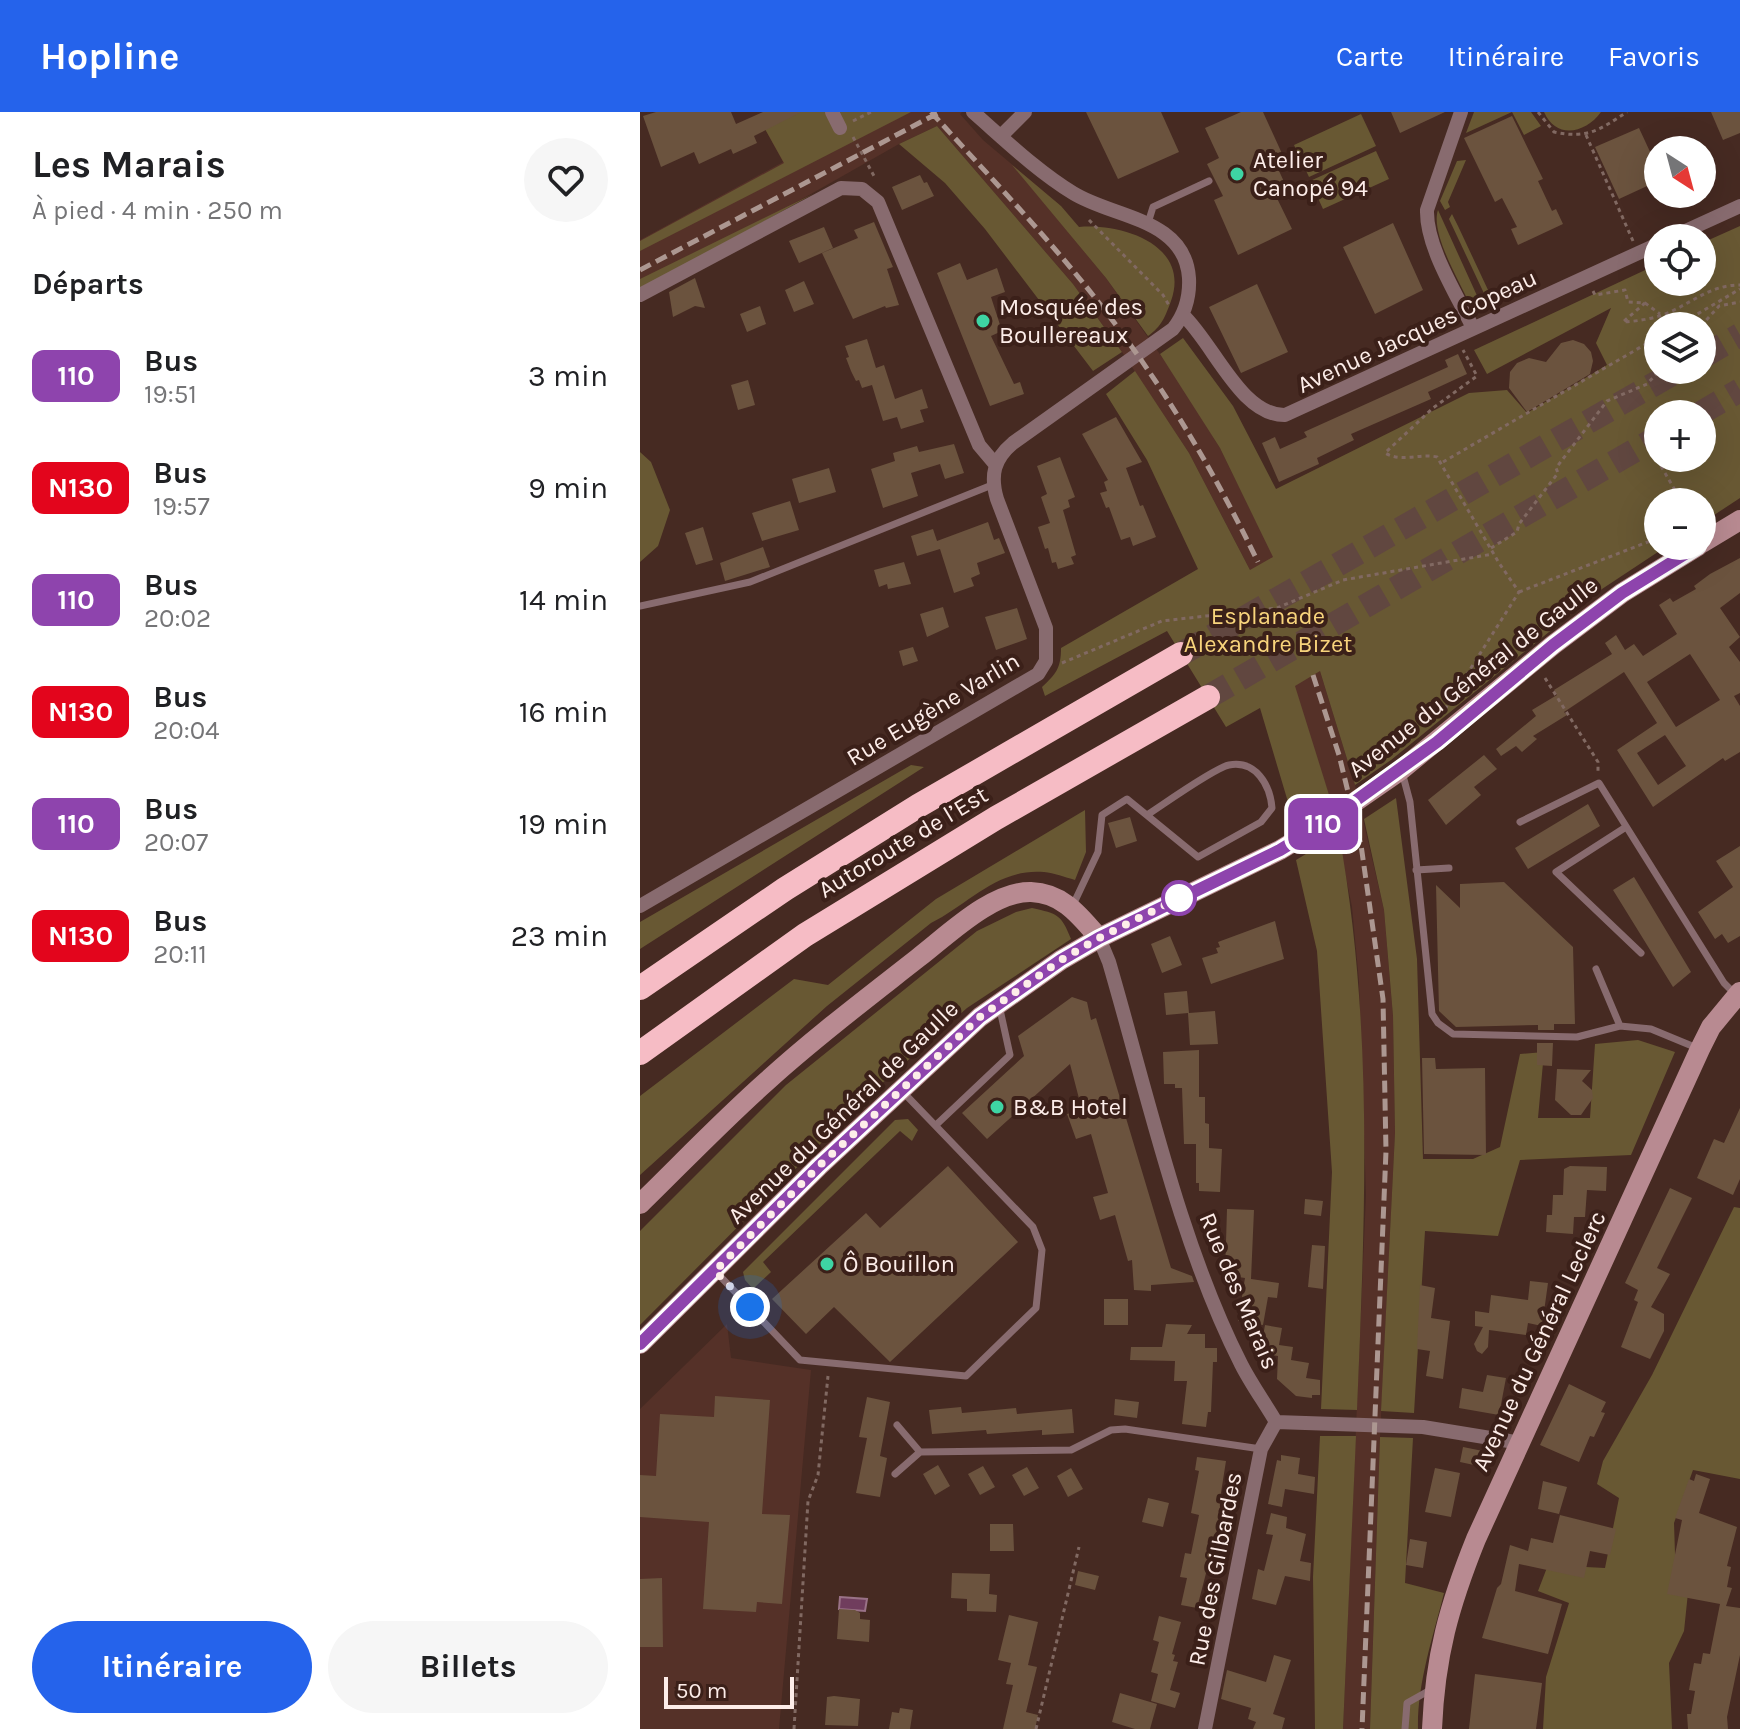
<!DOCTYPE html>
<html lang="fr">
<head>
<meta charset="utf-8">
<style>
  :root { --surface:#fff; --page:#f6f6f6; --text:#202124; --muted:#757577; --accent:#2563eb }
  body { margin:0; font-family:Karla,sans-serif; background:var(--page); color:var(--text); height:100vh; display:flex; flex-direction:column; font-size:30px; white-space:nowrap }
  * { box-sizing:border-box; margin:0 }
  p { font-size:26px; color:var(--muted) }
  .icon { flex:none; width:44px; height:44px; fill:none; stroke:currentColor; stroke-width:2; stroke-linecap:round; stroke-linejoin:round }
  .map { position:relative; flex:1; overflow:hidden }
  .side { display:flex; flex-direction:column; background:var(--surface); width:640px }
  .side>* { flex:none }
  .badge { padding:0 16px; border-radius:12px; font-size:28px; line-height:52px }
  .needle { width:52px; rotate:144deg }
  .buttons { position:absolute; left:1004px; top:24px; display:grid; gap:16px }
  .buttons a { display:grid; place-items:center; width:72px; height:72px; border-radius:50%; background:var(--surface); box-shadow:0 8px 32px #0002; font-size:40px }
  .scale { position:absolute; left:24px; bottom:20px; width:130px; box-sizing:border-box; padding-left:8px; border:4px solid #fdede9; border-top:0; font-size:22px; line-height:28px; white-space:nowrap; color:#fdede9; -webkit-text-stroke:6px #3b2019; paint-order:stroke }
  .you { position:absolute; width:40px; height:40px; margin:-20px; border:6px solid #fff; border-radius:50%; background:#1a73e8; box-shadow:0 0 0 12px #1a73e833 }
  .map>.badge { position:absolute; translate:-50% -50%; box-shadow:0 0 0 4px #fff }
  h2 { padding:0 32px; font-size:30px; line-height:72px }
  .round { display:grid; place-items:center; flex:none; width:84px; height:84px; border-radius:42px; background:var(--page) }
  .head { display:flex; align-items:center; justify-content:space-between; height:136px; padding:0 32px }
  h1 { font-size:38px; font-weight:700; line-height:60px }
  .button { display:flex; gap:16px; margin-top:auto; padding:16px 32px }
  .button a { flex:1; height:92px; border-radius:48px; background:var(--accent); color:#fff; font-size:32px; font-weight:700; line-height:92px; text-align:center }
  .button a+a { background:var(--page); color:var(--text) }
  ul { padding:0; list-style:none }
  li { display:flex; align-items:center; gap:24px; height:112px; padding:0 32px }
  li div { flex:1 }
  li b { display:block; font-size:30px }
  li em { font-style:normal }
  li .badge { min-width:88px; font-weight:700; text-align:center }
  header { display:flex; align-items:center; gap:48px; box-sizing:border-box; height:112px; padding:0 40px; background:var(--accent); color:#fff }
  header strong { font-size:38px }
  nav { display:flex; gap:44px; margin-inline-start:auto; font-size:28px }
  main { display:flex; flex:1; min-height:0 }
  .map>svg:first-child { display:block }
</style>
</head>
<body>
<header>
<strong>Hopline</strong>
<nav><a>Carte</a><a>Itinéraire</a><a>Favoris</a></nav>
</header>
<main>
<section class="side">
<div class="head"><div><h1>Les Marais</h1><p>À pied · 4 min · 250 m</p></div><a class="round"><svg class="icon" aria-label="heart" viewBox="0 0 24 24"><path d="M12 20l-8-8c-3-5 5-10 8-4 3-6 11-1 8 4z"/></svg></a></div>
<h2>Départs</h2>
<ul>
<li><span class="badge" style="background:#8e44ad;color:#fff">110</span><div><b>Bus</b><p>19:51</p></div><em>3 min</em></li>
<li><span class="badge" style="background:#e3051c;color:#fff">N130</span><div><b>Bus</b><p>19:57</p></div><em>9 min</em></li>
<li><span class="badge" style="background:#8e44ad;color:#fff">110</span><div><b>Bus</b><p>20:02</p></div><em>14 min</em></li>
<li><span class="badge" style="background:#e3051c;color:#fff">N130</span><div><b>Bus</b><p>20:04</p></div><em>16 min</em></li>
<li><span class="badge" style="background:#8e44ad;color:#fff">110</span><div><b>Bus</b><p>20:07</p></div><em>19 min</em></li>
<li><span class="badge" style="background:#e3051c;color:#fff">N130</span><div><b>Bus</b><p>20:11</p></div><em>23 min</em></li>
</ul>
<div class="button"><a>Itinéraire</a><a>Billets</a></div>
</section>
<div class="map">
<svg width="1100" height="1617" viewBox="0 0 1100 1617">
  <rect width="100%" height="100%" fill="#462a22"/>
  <!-- built -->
  <path fill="#553128" d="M159 0H322L320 2 343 28 421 94 376 57 466 166 541 272 580 336 634 445 680 559 715 673 744 798 753 904 755 1021 740 1325 730 1617H703L726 1083 719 869 712 795 690 686 610 458 549 341 482 240 433 172 297 14 259 32 0 179V128L143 50 125 17Z
    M87 1212 91 1246 171 1258 139 1617H0V1297Z"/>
  <!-- green -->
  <path fill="#685833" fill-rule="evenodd" d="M159 0H271L0 139V129L144 51 125 17Z
    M834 0H891L901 14 884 23 872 0 826 21Z
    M904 0H961C946 21 916 28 904 0Z
    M721 2 736 34 669 65 654 33Z
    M297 14 433 172 482 240 453 259 345 117 305 71 259 32Z
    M736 39 749 67 683 97 670 69Z
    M826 48 808 90 810 95 805 98 800 89 817 49Z
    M372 53 421 94 439 115C482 111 551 133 531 189 525 205 522 214 508 224L466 166Z
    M173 82 0 179V167Z
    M798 98 839 188 830 193C820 170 790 121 798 98Z
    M812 102 818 114 856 195 849 192 809 107Z
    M1100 114V386L1062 411V390H1018V434H1027L962 477 751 648 715 673 680 559 655 574 690 686 648 710V690L620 596 586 615 527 519 405 584 402 575C416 562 421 556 421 536L558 457 507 348 466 282 495 259 549 341 610 458 633 445 580 336 520 242 543 226 593 294 636 377 829 281 867 278 887 301 967 253 956 231 971 196 847 262 834 238 1018 152V170H1062V131ZM1018 214H1062V258H1018ZM1018 302H1062V346H1018Z
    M0 340 11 350 30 398 18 434 0 450Z
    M271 653 284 655 0 837V810Z
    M756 686 777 847 783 1047H833L860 1035 880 942 904 940 898 1006H950L955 932 998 928 1035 940 991 1043 880 1048 858 1124 785 1119 774 1301 741 1299 755 1021 753 904 744 798 724 707Z
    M445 698 446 740 435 768C425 765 414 761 404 760 357 756 329 792 291 811L187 894 0 1063V984L154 867 188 873 296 787Z
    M699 722C734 913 725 1105 717 1298L681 1297 692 1060 677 839 656 748Z
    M392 796C418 802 421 802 431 827L327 896 230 982 0 1213V1119L146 973 337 819 376 800Z
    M268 1007 278 1018 272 1029 260 1019 123 1150 131 1160 113 1177 105 1168 103 1160 255 1008Z
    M1094 1095 1100 1096V1367L1053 1358 1034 1411 1035 1442 1049 1471 1044 1519 1029 1551 1032 1617H903L906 1565 929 1491 898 1479 908 1453 965 1456 979 1386 957 1372 963 1349 1012 1263Z
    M680 1324H716L703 1617H675L673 1465Z
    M740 1325 773 1326 765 1471 804 1481C793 1525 777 1572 778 1617H730Z"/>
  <!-- water -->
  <path fill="#703d5d" stroke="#9a7287" stroke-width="2" d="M200 1485 227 1487 225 1499 199 1497Z"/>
  <!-- building -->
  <path fill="#6b533e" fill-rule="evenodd" d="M16 0H91L96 12 123 0H161L114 24 117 31 93 42 91 37 59 52 54 40 21 55 3 4Z
    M446 0H521L539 40 478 67Z
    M601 0H623L644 46 635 50 645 72 633 78 652 117 598 143 574 88 583 84 567 52 579 46 565 16Z
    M751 0H805L760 21Z
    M1071 0H1100V21L1083 28Z
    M872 4 903 67 898 69 912 99 916 97 923 112 878 133 871 117 877 115 862 86 855 90 824 26Z
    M999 16 1018 57V69L979 87 955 35Z
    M280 63 284 71 287 70 294 84 262 98 252 75Z
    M234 110 253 155 247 157 259 193 246 196 245 194 213 207 182 141 218 126 214 118Z
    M753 111 783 178 735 202 703 135Z
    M184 115 193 136 159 151 149 129Z
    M320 151 327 168 357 156 365 180 351 185 362 219 351 224 374 272 380 270 384 282 350 294 297 161Z
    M55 166 65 196 55 194 33 205 29 180Z
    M164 169 174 192 154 200 145 178Z
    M617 172 648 240 601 261 569 195Z
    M120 194 126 212 107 220 100 202Z
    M227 227 236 256 244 253 255 287 282 277 288 296 280 298 284 310 261 317 257 305 243 309 232 273 222 276 219 268 216 269 211 259 206 246 209 245 205 234Z
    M933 228 944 232 951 240 953 249 950 262 887 300 869 276 870 260 877 251 889 246 906 250 921 231Z
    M818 242 827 262 788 280 791 287 711 322 714 328 677 346 679 352 639 370 622 331 635 325 640 337 667 325 664 320 808 255 805 248Z
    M108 268 115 293 98 298 91 273Z
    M476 305 502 350 486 356 500 394 503 393 516 425 493 434 490 425 481 428 469 395 466 396 460 381 467 379 464 370 468 368 442 322Z
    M314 332 324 361 305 367 300 352 271 361 278 384 243 396 231 357 255 349 253 341 277 334 279 340Z
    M420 345 435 385 428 388 430 395 423 398 436 443 431 445 434 452 418 457 416 450 412 451 408 436 405 437 398 415 410 411 401 385 407 382 397 354Z
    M189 356 196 380 159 391 152 367Z
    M150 389 159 418 122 429 112 401Z
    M348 410 354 428 359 426 365 441 337 451 340 462 331 466 334 474 314 481 300 437 277 444 271 424 293 417 297 429Z
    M63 415 73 448 56 453 45 421Z
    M123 435 130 455 85 469 80 451Z
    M1100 446V481L1080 496 1100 525 1089 535 1100 550V581L1094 584 1100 594V640L1085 649 1083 646 1013 695 977 638 1017 611 984 560 924 600 927 603 893 624 897 627 882 640 876 634 861 644 856 637 896 604 892 598 917 583 914 578 972 542 965 531 976 523 985 538 994 532 1003 544 1037 522 1019 493 1030 486 1033 490 1056 477 1054 474 1070 462ZM1050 542 1080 588 1036 615 1007 570ZM1025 623 1046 654 1018 673 997 641Z
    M264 450 271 472 248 477 247 472 239 475 234 458Z
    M303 495 309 515 287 525 280 502Z
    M377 496 387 527 356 538 345 505Z
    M273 535 278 549 263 554 259 539Z
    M844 643 857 657 834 675 841 683 806 713 788 688Z
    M948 692 960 714 888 757 875 736Z
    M490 705 497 729 476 736 468 711Z
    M1100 734V824L1088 831 1082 822 1075 827 1058 800 1093 775 1076 749Z
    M994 765 1051 860 1033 875 973 778Z
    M864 770 933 835 935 912H914V918H898V913L816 915 799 899 796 773 820 796V772Z
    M635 809 644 847 571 872 562 846 578 841 576 836 580 835 578 830Z
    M530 824 542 853 522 861 511 832Z
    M547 879 549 901 575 899 578 932 550 933 548 901 526 903 524 881Z
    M432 885 447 890 451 908 456 906 531 1156 552 1164 554 1170 511 1173V1179L494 1178 492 1148 488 1149 475 1103 460 1108 453 1085 468 1081 451 1022 436 1027 427 1002 442 998 430 952 347 1027 322 1001 384 944 378 924Z
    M897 931H913L912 954 897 953Z
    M559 938V985H565V1011L569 1012V1036L582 1037 580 1080 559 1079V1071H556V1032H544L542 976H535V972H524L523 940Z
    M782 946H795L796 957 845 956 846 1043 784 1042Z
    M917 957 951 958 942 969 952 978 953 986 941 1003H931L915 988Z
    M1100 996V1067L1093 1083 1057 1066 1074 1027 1084 1031Z
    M308 1054 378 1130 250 1250 194 1195 166 1222 132 1187 226 1101 240 1116Z
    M930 1054 967 1055 966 1079 947 1078 945 1105H934L933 1122 906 1120 907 1103H912L913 1083H923L924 1057Z
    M1030 1076 1052 1086 1017 1156 1030 1162 1011 1195 1024 1202V1219L1010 1247 981 1235 998 1190 994 1188 998 1178 985 1171Z
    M665 1087 683 1089 681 1104 664 1102Z
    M587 1097 614 1098 611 1167 639 1171 637 1186 628 1185 623 1213 598 1209 605 1166 585 1163Z
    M672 1133 685 1134 683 1177 668 1175Z
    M890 1169 908 1171 902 1214 888 1211 886 1223 849 1218 848 1235 842 1242 837 1239 834 1232 843 1215 835 1214V1199L849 1201 851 1183 888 1188Z
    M780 1173 795 1176 791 1206 810 1209 803 1267 786 1264 790 1239 777 1237Z
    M464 1187H488V1213H464Z
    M526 1212 552 1213 547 1222H565V1236H577V1250H573L571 1300H568L566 1315 542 1312 547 1269H534L535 1249 490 1248 491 1235H522Z
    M625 1213 642 1216 639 1233 653 1235 651 1248 669 1251 666 1266 680 1268V1283H672V1286L656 1284 637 1267 638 1244 620 1241Z
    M847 1263 866 1266 859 1303 819 1296 822 1276 843 1280Z
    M929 1272 966 1290 961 1300 965 1301 954 1325 950 1324 939 1350 900 1333Z
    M75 1284 130 1288 122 1402 150 1403 142 1492 117 1490 116 1500 63 1497 69 1410 0 1405V1363L16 1364 20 1302 74 1305Z
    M227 1285 250 1290 240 1344 247 1346 240 1385 216 1381 227 1326 219 1325Z
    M475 1287 499 1290 497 1306 474 1303Z
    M321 1295 322 1301 376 1296 377 1302 432 1297 434 1321 402 1323V1318L347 1322 346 1318 292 1322 289 1298Z
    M823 1335 848 1340 852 1346 848 1356 820 1350Z
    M641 1343 660 1346 658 1362 675 1365 674 1382 645 1377 642 1395 628 1392 637 1348 641 1349Z
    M557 1345 586 1349 580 1387 585 1388 557 1496 541 1493 547 1466 540 1465 545 1441 551 1442 559 1403 551 1401 559 1359 555 1358Z
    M298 1353 310 1374 295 1383 283 1362Z
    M343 1354 355 1375 340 1383 328 1362Z
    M387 1355 399 1376 384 1384 372 1363Z
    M431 1356 443 1377 428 1385 417 1364Z
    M795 1356 820 1361 811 1405 785 1400Z
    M1056 1362 1070 1367 1059 1401 1097 1415 1087 1454 1091 1455 1087 1475 1092 1476 1086 1494 1100 1496V1543L1087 1605 1088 1617H1048L1047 1602H1051L1055 1579 1049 1578 1054 1551 1061 1552 1063 1541 1070 1542 1080 1492 1027 1482 1042 1408 1035 1406 1049 1367 1054 1369Z
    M903 1369 927 1375 919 1402 898 1397Z
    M508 1386 529 1391 523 1415 502 1410Z
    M631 1401 647 1405 646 1416 666 1422 660 1449 671 1451 670 1469 645 1464 636 1493 612 1487 618 1457 624 1459 633 1423 626 1422Z
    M920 1403 976 1417 970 1443 950 1439 944 1466 879 1452 875 1479 922 1492 908 1542 842 1526 857 1476 861 1472 870 1433 888 1439 891 1426 913 1431Z
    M350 1412H373L374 1439H350Z
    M770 1427 787 1430 783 1456 766 1453Z
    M438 1459 459 1464 455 1478 435 1473Z
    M312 1461 350 1462 349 1482 357 1483 356 1500 327 1499V1487L311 1486Z
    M22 1466 23 1535H0V1467Z
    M199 1497 215 1498 220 1501V1507L230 1508 229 1530 197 1527Z
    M369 1503 398 1510 388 1553 397 1555 386 1600 398 1603 395 1617H363L373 1573 366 1572 371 1551 358 1548Z
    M519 1504 541 1510 532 1542 535 1543 533 1549 538 1550 530 1578 540 1581 535 1596 511 1589 518 1562 511 1560 519 1530 513 1528Z
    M634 1543 651 1548 633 1602 645 1606 642 1617H613L616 1610 608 1607 611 1596 581 1587 587 1558 626 1570Z
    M835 1562 902 1571 896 1617H829Z
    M480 1581 517 1592 510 1617H495L472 1610Z
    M194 1584 220 1587 218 1614 185 1613 187 1585Z
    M260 1596 273 1598 270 1617H249L252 1600 259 1601Z"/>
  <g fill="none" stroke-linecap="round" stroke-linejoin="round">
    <!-- motorway-tunnel -->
    <path stroke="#614740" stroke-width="24" stroke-dasharray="24 12" stroke-linecap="butt" d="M1062 245 1100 223
      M1059 302 1100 278
      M541 542 1039 258
      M568 585 1018 325"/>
    <!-- path -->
    <path stroke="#816962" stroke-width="3" stroke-dasharray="4 4" stroke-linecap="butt" d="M898 0 914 20C948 27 959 18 987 0
      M213 9 231 0
      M946 23 993 129
      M213 25 234 64
      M449 108 523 183 530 195
      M953 179 955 183 985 178 988 190 1005 191 983 210C1000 209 1019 206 1034 198 1057 187 1073 173 1100 173
      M1005 191 1020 202
      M1037 214 1100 177
      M1061 214 1079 194 1100 190
      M803 350 1018 225
      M1021 354 1040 387 1035 390
      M851 436 877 420 879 412 918 361 916 356 967 289 1007 272 1020 258
      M879 480 1018 426
      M422 551 522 509 637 496 703 468 853 442
      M905 566 958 650V659
      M805 597 879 480 859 451 797 345C779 341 762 351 745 341L793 296 837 264 823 238
      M154 1617 168 1389 178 1363 188 1264
      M396 1617 439 1435"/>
    <!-- service -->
    <path stroke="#886b6f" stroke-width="7" d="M508 111 513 95 569 69
      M0 494 110 470 352 373
      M762 660 770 690 792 902 798 911 813 922 937 925 980 914 1011 917 1057 936
      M880 710 959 671 1084 871 1096 883
      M986 715 916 760 1001 841
      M776 758 809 756
      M433 793 458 740 462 703 487 687 558 745 621 710 632 696C630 673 616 648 589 653 574 656 524 692 507 703
      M956 857 980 914
      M296 1013 370 943 359 893
      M77 1161 160 1248 326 1264 396 1196 402 1138 393 1115 263 980
      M257 1313 280 1340
      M280 1340 431 1338 471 1318 485 1317 621 1337
      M255 1362 280 1340
      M765 1617 767 1591 792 1577"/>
    <!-- minor -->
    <path stroke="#886b6f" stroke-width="14" d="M192 0 200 16
      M821 0 787 98C786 135 817 183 833 216
      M361 24 385 0
      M1030 126 1100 94
      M0 183 201 76 222 77 238 90 339 333 355 352
      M543 203C574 232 601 304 645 303L1018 132
      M0 794 398 562 406 549V516L357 387C350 363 354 347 373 331L533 217C545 202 550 186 549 166 545 106 473 106 433 81 397 59 365 28 333 0
      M459 826 469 850C507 980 540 1132 601 1252 611 1272 625 1291 636 1310
      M636 1310 783 1315 881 1331
      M565 1617 621 1337 636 1310"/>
    <!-- secondary -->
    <path stroke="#b88a91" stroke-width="20" d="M1062 431 1100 408
      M0 1092C42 1051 83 1008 127 969 174 926 227 886 278 846 308 823 352 779 391 780 423 781 440 804 459 826
      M0 1232 179 1054 340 905 421 848 459 826 640 738 686 710 761 658 913 533 982 481 1058 434
      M792 1617C795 1544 809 1494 836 1427L1060 937 1071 915 1100 880"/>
    <!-- motorway -->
    <path stroke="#f6bcc5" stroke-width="24" d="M0 876 145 777 278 694 541 542
      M0 941 165 823 356 706 568 585"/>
    <!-- rail -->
    <path stroke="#ac9791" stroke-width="5" stroke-dasharray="12 6" stroke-linecap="butt" d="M291 0C359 75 430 148 489 231 539 300 581 374 618 450
      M0 158 300 0
      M673 563 699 643 721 733 743 887 746 1039 722 1617"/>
  </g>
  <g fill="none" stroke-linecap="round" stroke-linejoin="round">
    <defs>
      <path id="line" d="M0 1232 179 1054 340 905 421 848 459 826 640 738 686 710 797 630 913 533 982 481 1058 434"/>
    </defs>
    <!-- line casing -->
    <use href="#line" stroke="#fff" stroke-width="18"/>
    <!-- line -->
    <use href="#line" stroke="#8e44ad" stroke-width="12"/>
    <!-- walk -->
    <path stroke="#fdede9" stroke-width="8" stroke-dasharray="0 14.4" d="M110 1195 75 1159 179 1054 340 905 421 848 459 826 545 783 539 786"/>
  </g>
  <!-- markers -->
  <g fill="#3ed4a3" stroke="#3b2019" stroke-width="3">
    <circle cx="597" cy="62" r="8"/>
    <circle cx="343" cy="209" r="8"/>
    <circle cx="357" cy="995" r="8"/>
    <circle cx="187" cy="1152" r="8"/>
  </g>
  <circle fill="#fff" stroke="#8e44ad" stroke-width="4" cx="539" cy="786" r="16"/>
  <g text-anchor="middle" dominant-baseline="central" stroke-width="8" stroke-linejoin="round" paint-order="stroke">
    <!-- poi labels -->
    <g font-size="24" fill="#fdede9" stroke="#3b2019" text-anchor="start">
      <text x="613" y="48">Atelier<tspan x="613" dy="28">Canopé 94</tspan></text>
      <text x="359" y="195">Mosquée des<tspan x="359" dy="28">Boullereaux</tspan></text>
      <text x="373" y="995">B&amp;B Hotel</text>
      <text x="203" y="1152">Ô Bouillon</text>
    </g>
    <!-- street labels -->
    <g font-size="24" fill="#fdede9" stroke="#3b2019">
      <text transform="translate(777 219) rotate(-25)">Avenue Jacques Copeau</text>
      <text transform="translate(833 565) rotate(-38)">Avenue du Général de Gaulle</text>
      <text transform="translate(293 597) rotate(-31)">Rue Eugène Varlin</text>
      <text transform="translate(263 730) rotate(-31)">Autoroute de l’Est</text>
      <text transform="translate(203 1000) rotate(-44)">Avenue du Général de Gaulle</text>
      <text transform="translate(599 1179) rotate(67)">Rue des Marais</text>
      <text transform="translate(899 1229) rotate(-65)">Avenue du Général Leclerc</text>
      <text transform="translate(575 1457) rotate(-79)">Rue des Gilbardes</text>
    </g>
    <!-- park labels -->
    <g font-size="24" fill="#f8d47c" stroke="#3b2019">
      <text x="628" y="504">Esplanade<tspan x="628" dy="28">Alexandre Bizet</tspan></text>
    </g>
  </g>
</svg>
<div class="buttons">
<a><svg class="needle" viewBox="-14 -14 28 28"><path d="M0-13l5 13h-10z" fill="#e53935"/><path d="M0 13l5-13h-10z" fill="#757577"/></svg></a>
<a><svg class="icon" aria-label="locate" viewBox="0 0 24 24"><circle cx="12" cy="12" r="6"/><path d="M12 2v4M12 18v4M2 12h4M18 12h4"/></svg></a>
<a><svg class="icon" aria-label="layers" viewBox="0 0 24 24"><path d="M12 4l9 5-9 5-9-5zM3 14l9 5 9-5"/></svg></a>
<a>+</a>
<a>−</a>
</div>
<div class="scale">50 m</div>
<div class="you" style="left:110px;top:1195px"></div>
<b class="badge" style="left:683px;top:712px;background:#8e44ad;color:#fff">110</b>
</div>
</main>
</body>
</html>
